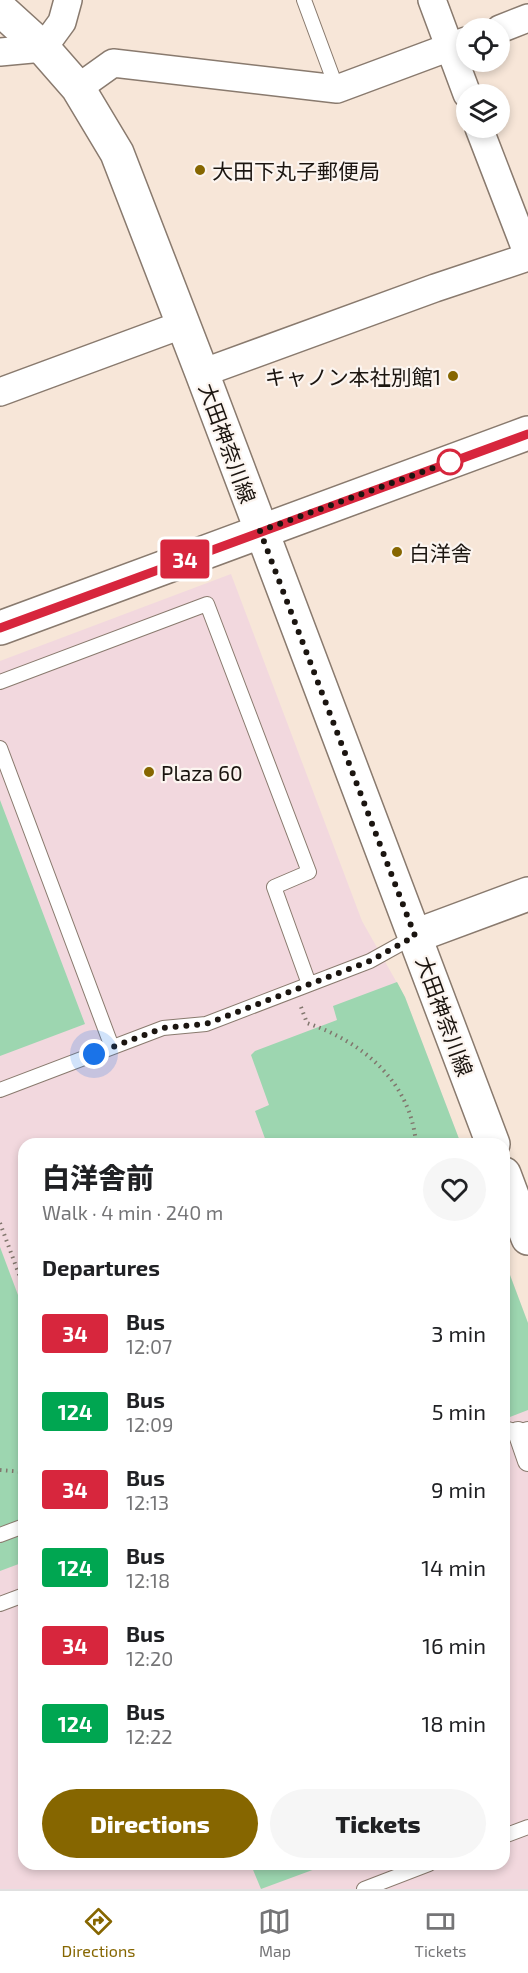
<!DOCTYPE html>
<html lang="en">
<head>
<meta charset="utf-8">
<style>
  :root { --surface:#fff; --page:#f6f6f6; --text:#202124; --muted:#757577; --line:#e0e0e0; --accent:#866600 }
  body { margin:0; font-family:"Exo 2","Noto Sans JP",sans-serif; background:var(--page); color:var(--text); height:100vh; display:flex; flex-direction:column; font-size:22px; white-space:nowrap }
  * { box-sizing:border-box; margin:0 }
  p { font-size:20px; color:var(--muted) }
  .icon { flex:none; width:33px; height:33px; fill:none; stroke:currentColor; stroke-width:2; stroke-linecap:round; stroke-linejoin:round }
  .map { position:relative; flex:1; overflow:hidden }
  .panel { position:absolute; left:18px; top:1138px; width:492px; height:732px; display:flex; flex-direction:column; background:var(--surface); border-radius:18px; box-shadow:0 3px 9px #0003 }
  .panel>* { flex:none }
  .badge { padding:0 12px; border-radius:4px; font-size:21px; line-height:39px }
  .fabs { position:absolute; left:456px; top:18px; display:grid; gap:12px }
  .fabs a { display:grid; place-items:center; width:54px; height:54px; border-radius:50%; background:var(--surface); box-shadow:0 3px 9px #0003; font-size:30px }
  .you { position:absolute; width:30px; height:30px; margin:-15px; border:4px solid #fff; border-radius:50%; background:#1a73e8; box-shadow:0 0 0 9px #1a73e833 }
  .map>.badge { position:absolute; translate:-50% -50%; box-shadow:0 0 0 3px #fff }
  h2 { padding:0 24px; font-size:22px; line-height:54px }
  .round { display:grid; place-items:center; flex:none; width:63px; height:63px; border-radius:32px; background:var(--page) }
  .headline { display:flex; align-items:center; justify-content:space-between; height:102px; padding:0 24px }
  h1 { font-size:28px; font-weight:800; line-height:45px }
  .primary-button { display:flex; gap:12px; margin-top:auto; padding:12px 24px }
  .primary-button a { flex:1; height:69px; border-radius:36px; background:var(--accent); color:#fff; font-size:24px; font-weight:800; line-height:69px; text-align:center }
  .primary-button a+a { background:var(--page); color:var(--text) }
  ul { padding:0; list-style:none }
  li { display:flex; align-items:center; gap:18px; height:78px; padding:0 24px }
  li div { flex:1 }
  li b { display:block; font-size:22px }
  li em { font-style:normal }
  li .badge { min-width:66px; font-weight:700; text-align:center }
  .menu { display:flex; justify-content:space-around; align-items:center; height:84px; border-top:2px solid var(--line); background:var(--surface); font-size:16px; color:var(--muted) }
  .menu a { display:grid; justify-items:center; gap:3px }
  .menu .active { color:var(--accent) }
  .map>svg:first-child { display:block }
</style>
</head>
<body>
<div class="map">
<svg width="528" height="1889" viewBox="0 0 528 1889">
  <rect width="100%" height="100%" fill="#f7e6d8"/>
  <!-- commercial -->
  <path fill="#f2d8de" d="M231 574 362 921 405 997 461 1144H24V1864H504V1259L528 1323V1889H0V661Z"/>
  <!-- green -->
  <path fill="#9dd6b0" d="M0 800 85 1024 0 1056Z
    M397 982 405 997 461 1144H267L255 1111 269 1105 251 1055 255 1051 337 1020 333 1006Z
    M0 1247 24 1311V1562L0 1571Z
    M504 1259 528 1323V1410L505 1419Z
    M251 1865V1864L326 1865 261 1889Z"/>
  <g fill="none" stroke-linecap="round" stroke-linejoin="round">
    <defs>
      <path id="service" d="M304 0 337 89
        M0 682 207 604 309 872 274 887 309 984
        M0 748 112 1047
        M0 1090 163 1028 206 1024 370 961 415 936
        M504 1428 518 1432 528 1429
        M0 1535 24 1526
        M0 1604 24 1595
        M504 1836 528 1827
        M364 1889 429 1864"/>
      <path id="pedestrian" d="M518 1432 528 1461"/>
      <path id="minor" d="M432 0 467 94
        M500 29 528 18
        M0 52 43 48 62 22 68 0
        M78 88 113 63 337 89 466 41
        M479 128 528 255
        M202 373 435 288 528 257
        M0 392 184 324"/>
      <path id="tertiary" d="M0 628 528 433
        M415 936 528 894"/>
      <path id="secondary" d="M0 9 43 48 78 88 117 153 202 373 493 1144
        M504 1174 528 1238"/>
    </defs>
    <!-- service casing -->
    <use href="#service" stroke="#897a6e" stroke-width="16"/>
    <!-- pedestrian casing -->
    <use href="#pedestrian" stroke="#897a6e" stroke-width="22"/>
    <!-- minor casing -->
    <use href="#minor" stroke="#897a6e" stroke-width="30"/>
    <!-- tertiary casing -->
    <use href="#tertiary" stroke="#897a6e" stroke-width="36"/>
    <!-- secondary casing -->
    <use href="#secondary" stroke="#897a6e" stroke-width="36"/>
    <!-- path -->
    <path stroke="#81766d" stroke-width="4" stroke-dasharray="1.5 4.5" stroke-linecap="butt" d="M301 1007 307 1023C363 1042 411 1082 416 1144
      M0 1223 24 1288
      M0 1470 24 1472"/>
    <!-- service -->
    <use href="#service" stroke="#fff" stroke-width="14"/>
    <!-- pedestrian -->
    <use href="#pedestrian" stroke="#fff" stroke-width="20"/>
    <!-- minor -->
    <use href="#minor" stroke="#fff" stroke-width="27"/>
    <!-- tertiary -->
    <use href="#tertiary" stroke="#fff" stroke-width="33"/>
    <!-- secondary -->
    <use href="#secondary" stroke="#fff" stroke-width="33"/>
  </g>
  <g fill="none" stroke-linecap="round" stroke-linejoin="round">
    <defs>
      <path id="line" d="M0 628 528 434"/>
    </defs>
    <!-- line casing -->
    <use href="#line" stroke="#fff" stroke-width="14"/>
    <!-- line -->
    <use href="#line" stroke="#d7263d" stroke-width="9"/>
    <!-- walk -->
    <path stroke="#1b1510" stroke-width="6" stroke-dasharray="0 10.8" d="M94 1054 163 1028 206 1024 370 961 415 936 260 531 450 462"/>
  </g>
  <!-- markers -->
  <g fill="#866600" stroke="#fcf5f0" stroke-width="2">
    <circle cx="200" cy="170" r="6"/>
    <circle cx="453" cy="376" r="6"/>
    <circle cx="397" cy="552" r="6"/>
    <circle cx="149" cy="772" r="6"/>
  </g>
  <circle fill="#fff" stroke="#d7263d" stroke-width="3" cx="450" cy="462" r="12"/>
  <g text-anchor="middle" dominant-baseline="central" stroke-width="4.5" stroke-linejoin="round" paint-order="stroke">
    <!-- poi labels -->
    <g font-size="21" fill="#1b1510" stroke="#fcf5f0" text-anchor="start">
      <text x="212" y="170">大田下丸子郵便局</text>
      <text x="441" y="376" text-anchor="end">キャノン本社別館1</text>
      <text x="409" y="552">白洋舎</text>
      <text x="161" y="772">Plaza 60</text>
    </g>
    <!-- street labels -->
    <g font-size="21" fill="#1b1510" stroke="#fcf5f0">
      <text transform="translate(228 443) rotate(70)">大田神奈川線</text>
      <text transform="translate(445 1016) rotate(70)">大田神奈川線</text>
    </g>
  </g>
</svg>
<div class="fabs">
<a><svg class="icon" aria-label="locate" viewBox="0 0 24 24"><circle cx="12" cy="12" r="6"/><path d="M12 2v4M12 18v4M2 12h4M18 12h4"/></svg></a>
<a><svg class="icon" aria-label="layers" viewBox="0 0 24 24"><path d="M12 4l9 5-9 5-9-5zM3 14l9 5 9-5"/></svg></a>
</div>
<div class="you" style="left:94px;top:1054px"></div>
<b class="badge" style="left:185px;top:559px;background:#d7263d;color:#fff">34</b>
<section class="panel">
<div class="headline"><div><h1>白洋舎前</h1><p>Walk · 4 min · 240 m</p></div><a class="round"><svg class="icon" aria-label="heart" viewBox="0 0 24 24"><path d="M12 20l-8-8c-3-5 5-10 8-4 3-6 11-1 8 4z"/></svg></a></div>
<h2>Departures</h2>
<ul>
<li><span class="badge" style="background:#d7263d;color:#fff">34</span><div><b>Bus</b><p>12:07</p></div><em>3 min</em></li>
<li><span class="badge" style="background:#00a651;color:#fff">124</span><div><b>Bus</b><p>12:09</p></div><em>5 min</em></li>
<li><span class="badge" style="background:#d7263d;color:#fff">34</span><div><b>Bus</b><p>12:13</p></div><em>9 min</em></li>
<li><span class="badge" style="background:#00a651;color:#fff">124</span><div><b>Bus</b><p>12:18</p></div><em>14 min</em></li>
<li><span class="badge" style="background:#d7263d;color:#fff">34</span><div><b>Bus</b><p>12:20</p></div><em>16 min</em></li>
<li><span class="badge" style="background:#00a651;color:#fff">124</span><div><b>Bus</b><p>12:22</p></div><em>18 min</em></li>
</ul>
<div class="primary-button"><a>Directions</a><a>Tickets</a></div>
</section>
</div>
<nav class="menu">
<a class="active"><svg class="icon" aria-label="directions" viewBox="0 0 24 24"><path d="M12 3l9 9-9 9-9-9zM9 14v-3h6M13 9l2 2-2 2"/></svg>Directions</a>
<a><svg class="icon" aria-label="map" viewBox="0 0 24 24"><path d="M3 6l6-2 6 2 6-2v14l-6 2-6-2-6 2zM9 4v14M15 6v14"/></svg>Map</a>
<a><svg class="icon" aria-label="tickets" viewBox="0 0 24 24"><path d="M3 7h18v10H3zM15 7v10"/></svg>Tickets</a>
</nav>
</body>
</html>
